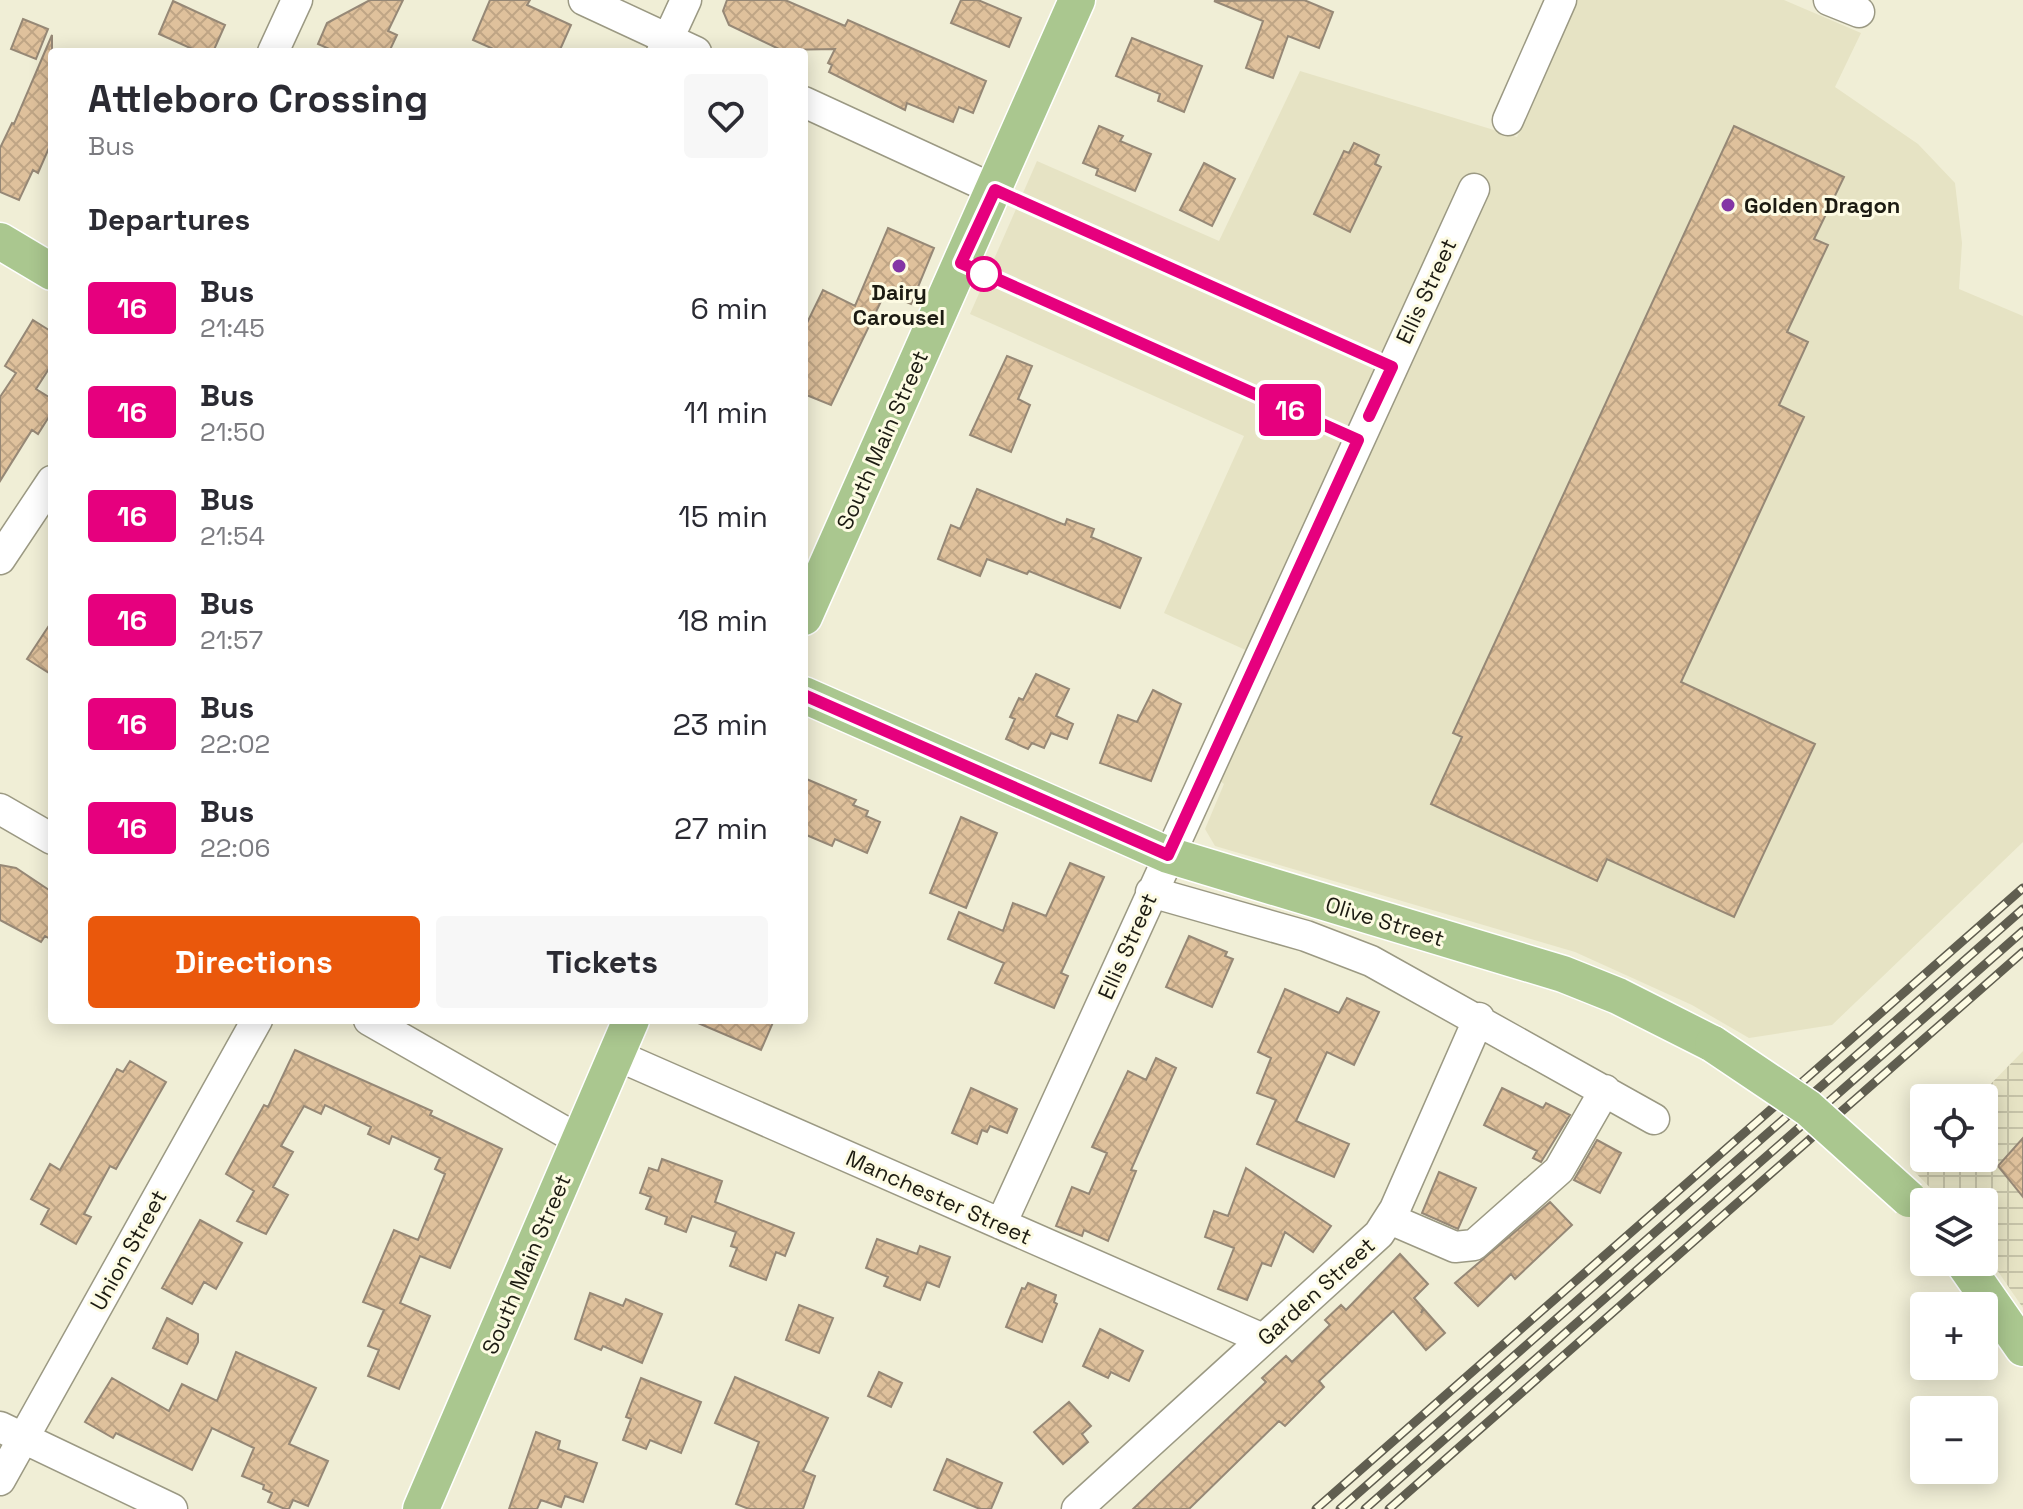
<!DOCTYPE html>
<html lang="en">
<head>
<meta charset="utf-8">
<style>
  :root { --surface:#fff; --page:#f7f7f7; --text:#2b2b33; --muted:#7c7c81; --accent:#ea580c }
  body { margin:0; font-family:"Space Grotesk",sans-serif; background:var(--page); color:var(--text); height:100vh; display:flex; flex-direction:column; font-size:30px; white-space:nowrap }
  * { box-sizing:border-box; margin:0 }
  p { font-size:26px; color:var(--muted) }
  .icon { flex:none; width:44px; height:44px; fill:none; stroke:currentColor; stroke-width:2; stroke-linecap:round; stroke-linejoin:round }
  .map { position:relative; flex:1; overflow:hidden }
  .sheet { position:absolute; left:48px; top:48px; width:760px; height:976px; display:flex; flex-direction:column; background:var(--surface); border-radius:8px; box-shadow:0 4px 20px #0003 }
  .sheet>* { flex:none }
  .badge { padding:0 16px; border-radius:6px; font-size:28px; line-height:52px }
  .fabs { position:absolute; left:1910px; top:1084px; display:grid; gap:16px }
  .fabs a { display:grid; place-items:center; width:88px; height:88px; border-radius:8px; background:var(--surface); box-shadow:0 4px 20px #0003; font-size:40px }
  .map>.badge { position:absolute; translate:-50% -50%; box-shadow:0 0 0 4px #fff }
  h2 { padding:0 40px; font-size:30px; line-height:72px }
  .round { display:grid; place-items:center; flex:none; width:84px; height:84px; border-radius:8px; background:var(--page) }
  .head { display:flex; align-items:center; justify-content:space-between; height:136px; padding:0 40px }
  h1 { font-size:38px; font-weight:800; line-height:60px }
  .button { display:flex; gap:16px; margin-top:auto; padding:16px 40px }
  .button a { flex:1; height:92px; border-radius:8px; background:var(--accent); color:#fff; font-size:32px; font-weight:800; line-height:92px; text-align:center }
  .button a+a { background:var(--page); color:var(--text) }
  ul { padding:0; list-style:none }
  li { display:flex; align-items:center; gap:24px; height:104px; padding:0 40px }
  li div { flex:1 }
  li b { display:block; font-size:30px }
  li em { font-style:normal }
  li .badge { min-width:88px; font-weight:700; text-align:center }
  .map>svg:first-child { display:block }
</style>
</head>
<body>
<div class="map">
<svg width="2023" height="1509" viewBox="0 0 2023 1509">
  <defs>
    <pattern id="industrial-grid" width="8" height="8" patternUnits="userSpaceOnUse" patternTransform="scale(2)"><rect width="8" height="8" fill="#e6e3c4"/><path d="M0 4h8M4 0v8" fill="none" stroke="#c5c2a7"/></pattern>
    <pattern id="building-cross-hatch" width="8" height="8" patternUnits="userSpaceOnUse" patternTransform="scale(2)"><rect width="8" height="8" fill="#dfc19c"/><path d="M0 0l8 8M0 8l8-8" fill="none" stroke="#bfa585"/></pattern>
  </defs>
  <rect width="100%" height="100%" fill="#f0eed6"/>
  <!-- built -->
  <path fill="#e6e3c4" d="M1578 0H1784L1861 33 1835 87 1918 144 1955 183 1962 243 1959 289 2023 316V842L1832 1025 1749 1038 1692 1005 1575 952 1215 846 1205 829 1224 784 1219 780 1272 662 1164 613 1244 436 970 314 1037 161 1219 241 1300 71 1517 137Z"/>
  <!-- industrial -->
  <path fill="url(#industrial-grid)" d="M2023 1051V1308L1984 1251V1202H1944L1910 1167 1924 1153V1158H1984V1098H1977Z"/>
  <!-- building -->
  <path fill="url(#building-cross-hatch)" stroke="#968876" stroke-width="2" d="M370 0H403L388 31 397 35 389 52H336L318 44 327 23Z
    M490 0H530L527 5 571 25 559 52H500L473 40Z
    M727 0H785L845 26 848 20 986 81 973 113 959 107 953 122 907 103 905 110 829 72 832 65 828 63 835 49 781 50 729 25 723 11Z
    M961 0H978L1021 18 1009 47 951 23Z
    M1304 0 1333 12 1319 48 1288 36 1273 78 1246 68 1263 21 1214 1Z
    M173 1 225 25 213 52H199L159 34Z
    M23 19 48 29 36 59 11 49Z
    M52 35V141L38 173 33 170 19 200 0 192V148L12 123 14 124Z
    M1132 38 1202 66 1184 112 1158 101 1160 94 1116 76Z
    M1099 126 1123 136 1120 141 1151 154 1135 191 1096 175 1098 169 1083 163Z
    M1734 126 1844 177 1814 239 1828 245 1787 332 1808 342 1779 405 1804 417 1681 682 1815 744 1734 917 1607 859 1597 881 1431 804 1462 737 1453 733Z
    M1354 143 1379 155 1375 164 1381 167 1350 232 1314 214 1344 151 1349 153Z
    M1204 163 1235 179 1212 226 1180 210Z
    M888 228 934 248 911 304 885 293 831 405 804 394V329L823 290 855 306Z
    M33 320 52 332V364L36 389 52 399V412L38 434 32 430 0 481V397L16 373 5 366Z
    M1007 356 1032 366 1018 399 1030 405 1011 452 970 435Z
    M977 489 1065 525 1067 519 1094 529 1091 537 1141 558 1120 608 1029 571 1027 574 987 559 980 576 938 559 951 525 960 529Z
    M52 621V675L27 659Z
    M1036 674 1069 689 1056 716 1073 724 1067 739 1051 733 1044 748 1032 743 1028 749 1006 739 1015 719 1010 717 1019 698 1023 700Z
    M1153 690 1181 704 1151 781 1100 763 1118 715 1137 722Z
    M804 778 856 800 853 805 868 811 866 816 880 822 867 853 835 839 832 846 804 834Z
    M961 817 997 833 966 908 930 893Z
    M1070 863 1104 877 1061 973 1068 976 1054 1008 995 983 1004 963 948 939 959 912 1003 931 1013 903 1046 916Z
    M0 865 16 868 52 892V940L45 936 41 942 0 920Z
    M1189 936 1227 952 1225 956 1233 959 1212 1007 1166 987Z
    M1285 989 1339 1013 1347 998 1379 1012 1354 1065 1327 1052 1296 1121 1349 1144 1334 1177 1257 1144 1276 1100 1257 1093 1271 1058 1258 1052Z
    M691 1020H774L761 1050Z
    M295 1050 432 1111 430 1115 502 1149 450 1268 420 1256 400 1303 430 1316 399 1389 368 1376 379 1350 368 1346 384 1310 363 1302 394 1230 418 1240 445 1174 435 1169 440 1158 392 1136 389 1144 368 1134 371 1127 325 1105 321 1114 304 1106 281 1146 293 1152 273 1187 288 1195 266 1234 237 1221 254 1191 226 1174 264 1105 268 1107Z
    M1156 1058 1176 1068 1131 1170 1136 1171 1108 1241 1084 1230 1082 1236 1056 1226 1072 1187 1089 1194 1107 1153 1092 1147 1128 1071 1146 1080Z
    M130 1061 166 1082 116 1169 110 1166 84 1214 91 1217 76 1244 41 1224 49 1209 31 1199 50 1164 60 1170 117 1069 123 1072Z
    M971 1088 1017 1109 1007 1133 990 1126 987 1132 982 1130 977 1144 952 1133Z
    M1502 1088 1543 1108 1546 1103 1570 1115 1541 1162 1533 1158 1537 1151 1484 1125Z
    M2023 1138V1197L1998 1166Z
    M1597 1140 1621 1153 1600 1193 1574 1180Z
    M662 1159 722 1181 715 1202 794 1233 785 1256 776 1252 766 1280 730 1266 737 1248 731 1246 736 1232 692 1216 686 1232 665 1224 667 1217 646 1209 651 1197 640 1193 649 1168 658 1171Z
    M1246 1168 1331 1226 1313 1252 1285 1232 1271 1266 1262 1263 1247 1300 1218 1289 1234 1248 1205 1237 1214 1211 1228 1216Z
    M1439 1172 1476 1188 1458 1229 1422 1213Z
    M1550 1202 1572 1225 1515 1279 1511 1274 1478 1306 1455 1283Z
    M200 1220 242 1243 216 1289 204 1282 192 1304 162 1288Z
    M877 1239 917 1254 920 1246 950 1257 939 1287 927 1282 920 1300 884 1286 888 1277 866 1268Z
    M1400 1254 1428 1284 1414 1298 1423 1308 1421 1313 1424 1309 1445 1333 1426 1350 1393 1311 1319 1381 1324 1387 1285 1426 1279 1421 1189 1509H1133L1266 1382 1262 1378 1286 1356 1292 1362 1330 1325 1325 1320 1341 1305 1346 1310Z
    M1028 1283 1056 1295 1054 1302 1057 1304 1042 1342 1006 1327 1022 1288 1025 1289Z
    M590 1293 623 1306 626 1299 662 1314 642 1363 603 1346 601 1350 575 1339Z
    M799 1305 833 1318 819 1353 786 1340Z
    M167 1318 198 1334V1342L187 1364 153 1348Z
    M1100 1329 1143 1351 1129 1381 1111 1372 1108 1378 1083 1366Z
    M236 1352 316 1388 289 1444 328 1461 308 1506 293 1500 289 1509H285L268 1502 272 1493 263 1489 264 1485 242 1476 254 1448 212 1428 192 1470 116 1433 113 1438 85 1422 112 1378 169 1411 182 1384 217 1401Z
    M879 1372 902 1383 891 1407 868 1396Z
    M735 1377 828 1418 803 1471 815 1476 803 1509H749L736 1504 759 1442 715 1423Z
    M641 1378 701 1402 681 1453 650 1440 646 1449 623 1440 631 1419 626 1417Z
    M1069 1402 1091 1426 1082 1434 1088 1442 1063 1464 1034 1432Z
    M536 1432 560 1441 558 1449 597 1463 583 1502 565 1496 561 1507 541 1500 537 1509H509Z
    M947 1459 1002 1483 991 1509H980L934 1490Z"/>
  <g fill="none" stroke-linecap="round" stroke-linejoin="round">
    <defs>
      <path id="minor" d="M584 0 696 52
        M1829 0 1859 12
        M273 52 297 0
        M662 52 686 0
        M804 102 995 190
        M1508 120 1561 0
        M0 559 52 481
        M0 809 52 839
        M1151 892 1306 936 1371 961 1654 1119
        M369 1020 579 1140
        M616 1055 1263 1339
        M1390 1219 1455 1247 1474 1245 1559 1170 1605 1090
        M1001 1224 1474 189
        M0 1427 172 1509
        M0 1480 257 1020
        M1077 1509 1379 1234 1395 1209 1479 1018"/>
      <path id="major" d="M0 241 52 272
        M804 617 1077 0
        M804 695 1168 855 1563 974 1618 996 1713 1044
        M1963 1262 2023 1348
        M421 1509 631 1020"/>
    </defs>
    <!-- minor casing -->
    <use href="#minor" stroke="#9b9983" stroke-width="33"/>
    <!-- major casing -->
    <use href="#major" stroke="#fff" stroke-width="39"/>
    <!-- minor -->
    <use href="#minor" stroke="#fff" stroke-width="30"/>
    <!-- major -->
    <use href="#major" stroke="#aac78f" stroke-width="36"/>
    <defs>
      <path id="rail" d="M1316 1509 2023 888
        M1340 1509 2023 909
        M1365 1509 2023 931
        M1389 1509 2023 952"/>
    </defs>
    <!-- rail casing -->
    <use href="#rail" stroke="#605e50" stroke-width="9"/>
    <!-- rail -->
    <use href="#rail" stroke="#fdfbe3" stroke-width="6" stroke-dasharray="18" stroke-linecap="butt"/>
    <defs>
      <path id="major-bridge" d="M1713 1044 1808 1108 1909 1199"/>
    </defs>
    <!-- major-bridge casing -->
    <use href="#major-bridge" stroke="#fff" stroke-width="39" stroke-linecap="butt"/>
    <!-- major-bridge -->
    <use href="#major-bridge" stroke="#aac78f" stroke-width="36"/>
  </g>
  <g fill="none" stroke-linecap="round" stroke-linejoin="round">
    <defs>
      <path id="line" d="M804 695 1168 855 1358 440 961 263 995 190 1392 367 1369 416"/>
    </defs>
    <!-- line casing -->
    <use href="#line" stroke="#fff" stroke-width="18"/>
    <!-- line -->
    <use href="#line" stroke="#e6007e" stroke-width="12"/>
  </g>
  <!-- markers -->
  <g fill="#8335a5" stroke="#fdfbe3" stroke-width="3">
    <circle cx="1728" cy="205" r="8"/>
    <circle cx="899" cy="266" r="8"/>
  </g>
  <circle fill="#fff" stroke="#e6007e" stroke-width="4" cx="984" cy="274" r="16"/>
  <g text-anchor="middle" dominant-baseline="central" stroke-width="6" stroke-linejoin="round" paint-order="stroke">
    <!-- poi labels -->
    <g font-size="22" font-weight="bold" fill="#1c1b12" stroke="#fdfbe3" text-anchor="start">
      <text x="1744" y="205">Golden Dragon</text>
      <text x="899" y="292" text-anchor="middle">Dairy<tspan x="899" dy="25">Carousel</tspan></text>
    </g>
    <!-- street labels -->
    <g font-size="22" fill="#1c1b12" stroke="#fdfbe3">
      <text transform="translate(1426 291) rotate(-65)">Ellis Street</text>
      <text transform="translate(882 440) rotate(-66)">South Main Street</text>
      <text transform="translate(1385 921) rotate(17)">Olive Street</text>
      <text transform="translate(1127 946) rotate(-66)">Ellis Street</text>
      <text transform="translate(939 1197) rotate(24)">Manchester Street</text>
      <text transform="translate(128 1250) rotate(-61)">Union Street</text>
      <text transform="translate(526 1264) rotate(-67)">South Main Street</text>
      <text transform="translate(1316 1291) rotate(-42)">Garden Street</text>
    </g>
  </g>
</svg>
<div class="fabs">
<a><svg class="icon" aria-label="locate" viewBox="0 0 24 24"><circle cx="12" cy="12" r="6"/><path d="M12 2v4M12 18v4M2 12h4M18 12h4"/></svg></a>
<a><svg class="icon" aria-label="layers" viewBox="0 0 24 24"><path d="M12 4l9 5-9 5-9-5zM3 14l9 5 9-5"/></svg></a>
<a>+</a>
<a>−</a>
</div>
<b class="badge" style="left:1290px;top:410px;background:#e6007e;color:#fff">16</b>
<section class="sheet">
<div class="head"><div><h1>Attleboro Crossing</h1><p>Bus</p></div><a class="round"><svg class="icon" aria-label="heart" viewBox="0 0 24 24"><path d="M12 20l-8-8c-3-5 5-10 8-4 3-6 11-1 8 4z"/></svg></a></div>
<h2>Departures</h2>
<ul>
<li><span class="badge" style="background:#e6007e;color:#fff">16</span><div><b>Bus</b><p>21:45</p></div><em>6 min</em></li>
<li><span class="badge" style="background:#e6007e;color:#fff">16</span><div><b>Bus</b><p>21:50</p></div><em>11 min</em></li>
<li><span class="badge" style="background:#e6007e;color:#fff">16</span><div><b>Bus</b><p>21:54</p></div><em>15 min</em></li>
<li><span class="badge" style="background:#e6007e;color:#fff">16</span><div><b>Bus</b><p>21:57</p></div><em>18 min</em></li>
<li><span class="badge" style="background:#e6007e;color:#fff">16</span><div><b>Bus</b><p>22:02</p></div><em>23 min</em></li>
<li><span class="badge" style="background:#e6007e;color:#fff">16</span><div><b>Bus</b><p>22:06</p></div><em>27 min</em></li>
</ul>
<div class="button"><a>Directions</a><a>Tickets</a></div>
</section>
</div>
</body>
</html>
